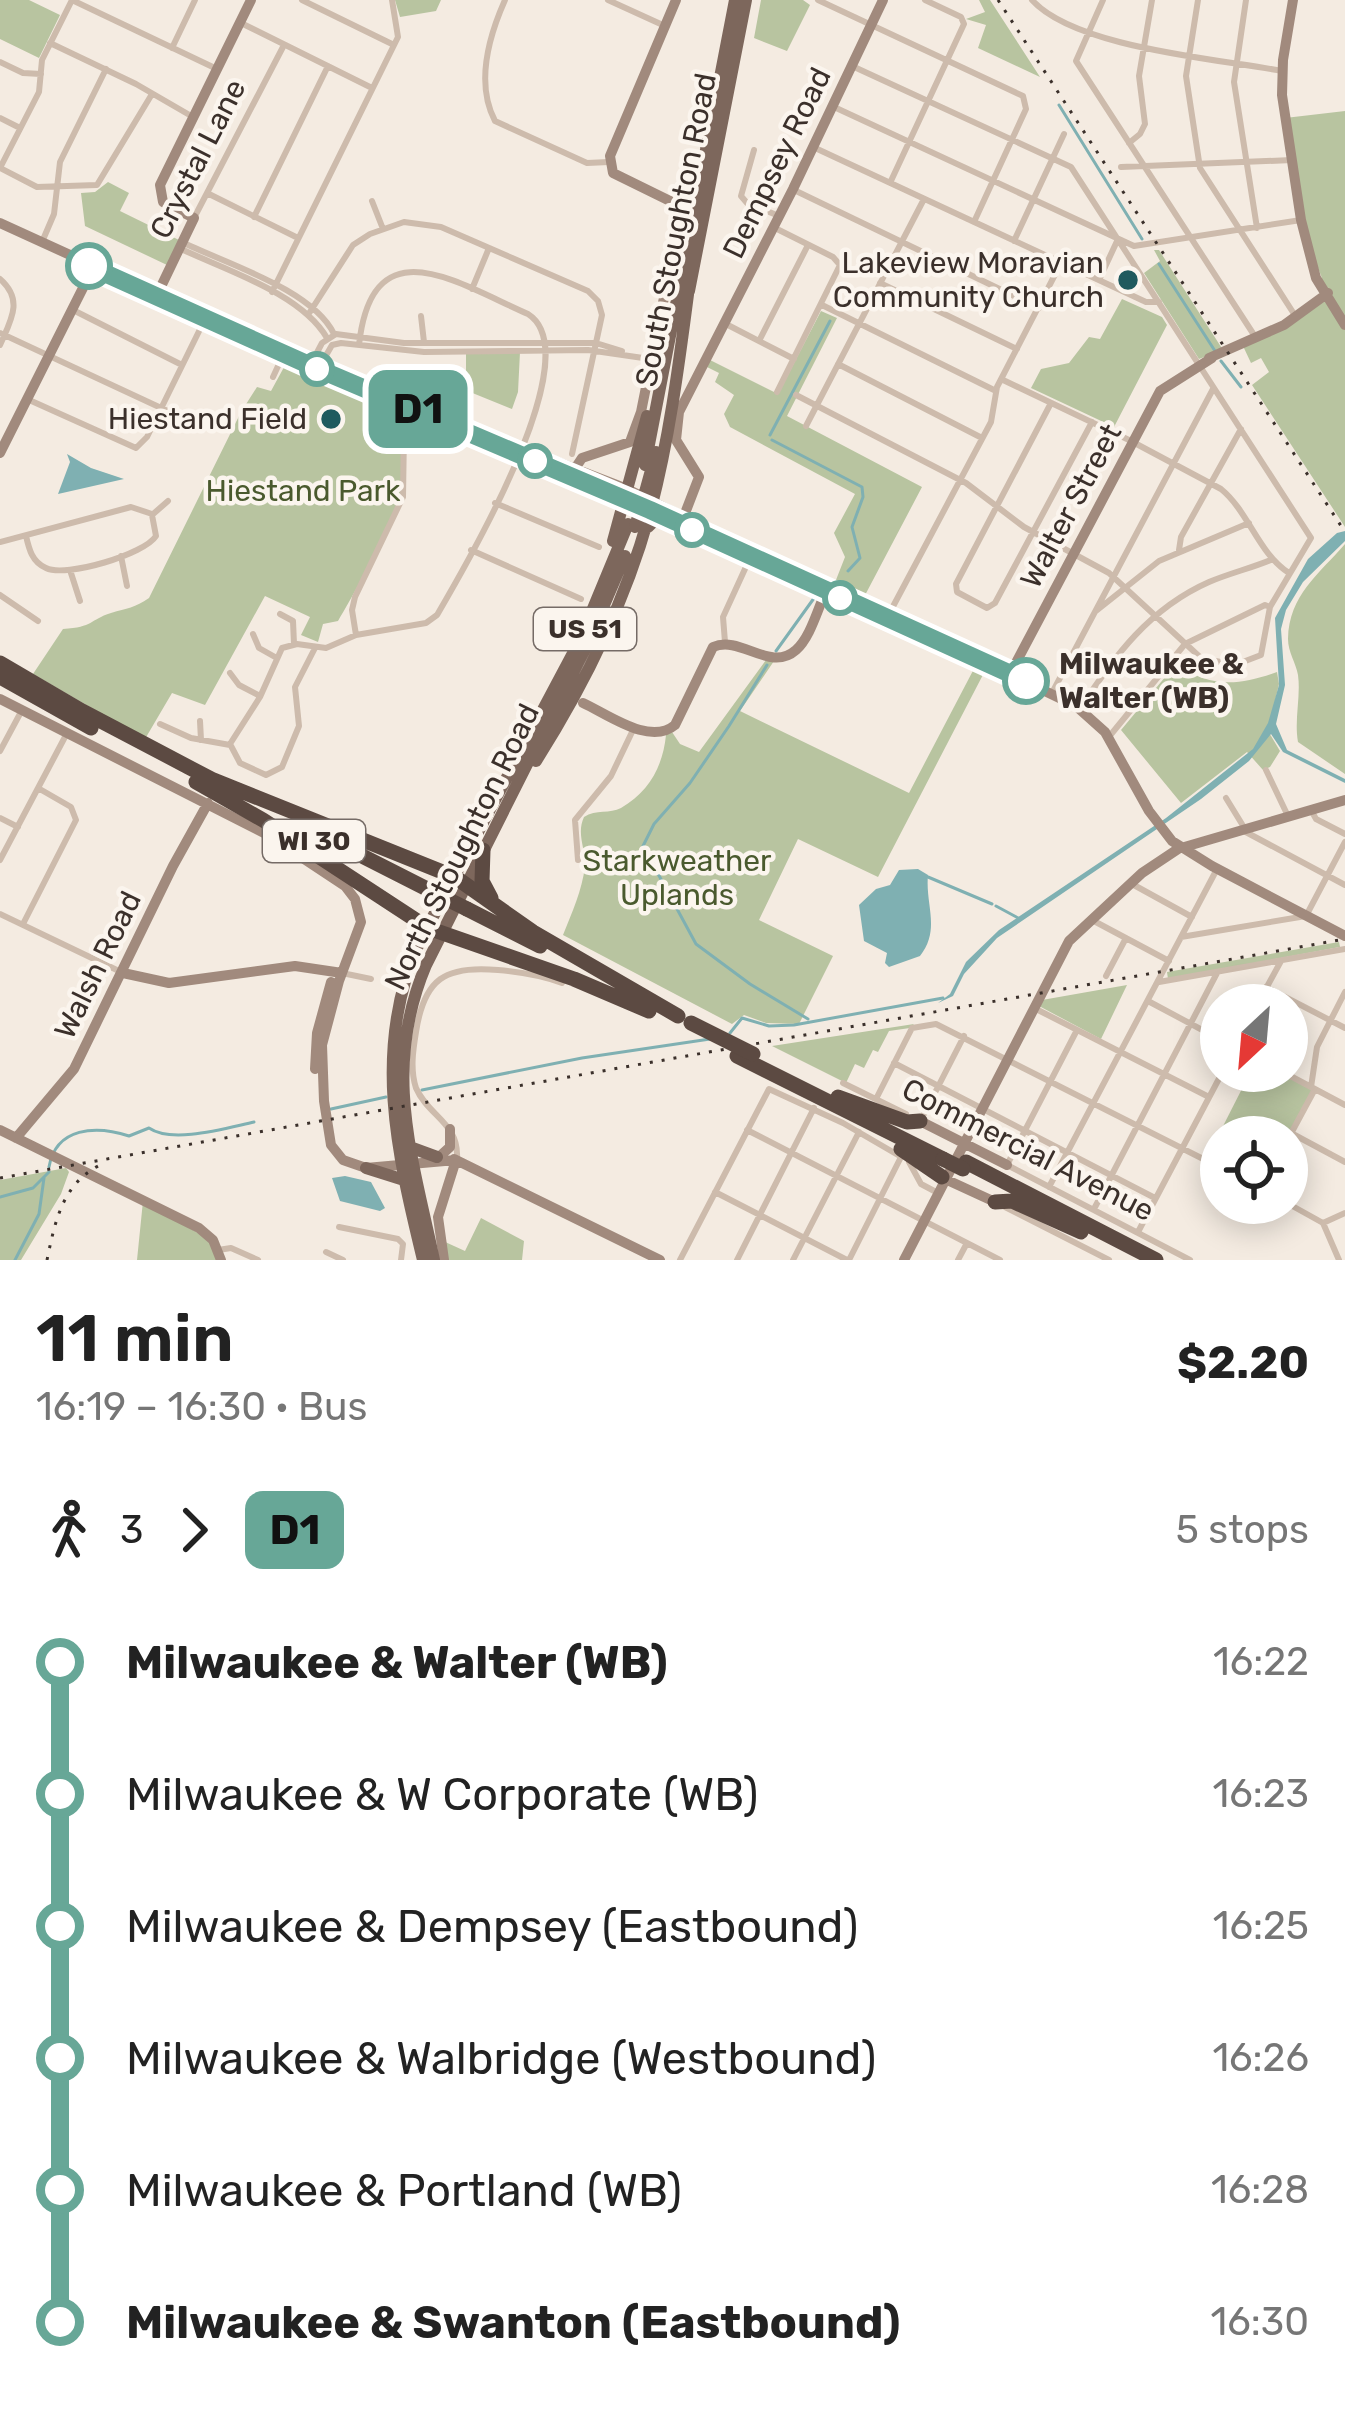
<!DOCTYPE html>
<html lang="en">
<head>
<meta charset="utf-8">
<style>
  :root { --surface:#fff; --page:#f2f2f2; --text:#222; --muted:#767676 }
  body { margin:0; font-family:Rubik,sans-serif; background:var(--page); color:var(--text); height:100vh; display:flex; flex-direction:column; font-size:45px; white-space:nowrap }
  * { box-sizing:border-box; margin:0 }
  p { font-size:39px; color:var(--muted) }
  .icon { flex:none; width:66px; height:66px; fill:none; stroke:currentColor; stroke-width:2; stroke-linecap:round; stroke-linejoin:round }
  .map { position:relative; height:1260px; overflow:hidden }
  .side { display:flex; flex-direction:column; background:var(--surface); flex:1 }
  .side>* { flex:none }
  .badge { padding:0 24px; border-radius:18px; font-size:42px; line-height:78px }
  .needle { width:78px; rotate:206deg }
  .fabs { position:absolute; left:1200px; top:984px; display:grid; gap:24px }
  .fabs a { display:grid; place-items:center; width:108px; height:108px; border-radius:50%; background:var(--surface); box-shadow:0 6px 30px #0003; font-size:60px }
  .map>.badge { position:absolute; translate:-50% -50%; box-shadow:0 0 0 6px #fff }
  .legs { display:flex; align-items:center; gap:18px; height:132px; padding:0 36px; font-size:39px }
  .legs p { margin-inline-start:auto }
  .head { display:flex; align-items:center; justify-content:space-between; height:204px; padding:0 36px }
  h1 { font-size:66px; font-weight:600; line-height:90px }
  ul { padding:0 36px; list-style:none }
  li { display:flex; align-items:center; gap:42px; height:132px; font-size:45px }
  li i { display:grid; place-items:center; width:18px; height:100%; margin:0 15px; background:currentColor }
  li i::after { content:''; width:30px; height:30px; margin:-15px; border:9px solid; border-radius:50%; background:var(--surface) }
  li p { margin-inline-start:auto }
  li:first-child i { background:linear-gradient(#0000 50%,currentColor 0) }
  li:last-child i { background:linear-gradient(currentColor 50%,#0000 0) }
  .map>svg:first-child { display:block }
</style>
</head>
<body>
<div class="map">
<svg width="1345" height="1260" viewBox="0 0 1345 1260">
  <rect width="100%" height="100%" fill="#f4ebe1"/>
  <!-- green -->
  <path fill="#b8c4a0" d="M0 0H29L60 15 39 58 0 39Z
    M395 0H441L436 11 400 17Z
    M761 0H803L810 5 787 51 754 38Z
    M979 0H990L1040 77 978 48 986 25 966 19 985 12Z
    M1345 111V527L1252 385 1269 372 1261 358 1251 363 1243 346 1318 303 1322 278 1312 253 1285 118Z
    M108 182 129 193 120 211 179 240 167 265 85 226 81 193 95 192Z
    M1154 250H1159L1223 350 1199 359 1144 273 1160 261Z
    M1122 299 1162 317 1167 325 1114 427 1031 388 1041 369 1069 363 1089 337 1100 339Z
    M821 311 837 318 787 416 922 487 863 599 834 585 845 557 834 533 855 494 730 427 724 414 734 395 715 382 719 373 707 367 710 360 778 394Z
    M520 352 518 392 512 409 470 392 463 401 409 377 466 374V353Z
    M289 358 409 408C398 437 407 464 401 493 396 519 353 596 338 621L323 624 318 642 301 635 310 617 265 596 205 705 172 693 145 739 33 674 63 629C94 627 89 620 111 613 127 608 135 608 149 598L241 412 257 387 271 391Z
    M1345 544V774L1298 742C1294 719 1301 697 1298 675 1296 663 1288 652 1288 639 1289 595 1319 574 1345 544Z
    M766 660 774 661 740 711 909 793 977 663 987 667 878 877 798 839 759 920 833 956 799 1024 766 1023 744 1015 732 1024 563 935C572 912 582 891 585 866 586 849 576 834 584 817 596 809 610 814 621 808 649 792 663 766 666 735L672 732 680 744 699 752Z
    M1176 664C1211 688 1238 686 1277 672L1279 684 1268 731 1280 751 1270 767 1263 770 1247 752 1181 803 1121 730Z
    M1339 942 1340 947 1168 979 1167 972Z
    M1127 985 1101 1039 1039 1006 1042 1000Z
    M914 1024 910 1028 889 1031 878 1052 873 1050 864 1068 855 1064 846 1083 772 1046Z
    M1251 1071H1281L1315 1089 1287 1137 1219 1134Z
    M66 1168 69 1172 61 1194 21 1260H0V1180Z
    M143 1201 210 1240 218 1260H137Z
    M481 1218 524 1241 522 1260H445L443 1241 465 1251Z"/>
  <!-- water -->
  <path fill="#7fb0b2" d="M67 454 91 468 124 479 58 494 70 462Z
    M1345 531V541L1303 582 1286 610 1281 629 1285 685 1276 724 1287 750 1345 779V783L1283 752 1271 734 1249 761 1201 799 997 938 964 974 953 996 938 1003 950 994 966 962 999 930 1166 818 1253 749 1268 723 1279 685 1275 618 1308 559 1337 533Z
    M918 869 928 875C925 905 941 929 920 956L889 967 885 963 887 953 864 941 859 905 876 889 890 885 899 870Z
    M345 1176 371 1182 385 1208 380 1211 340 1201 332 1178Z"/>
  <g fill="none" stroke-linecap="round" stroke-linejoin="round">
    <!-- stream -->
    <path stroke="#7fb0b2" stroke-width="3" d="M1059 105 1142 239
      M1159 264 1215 351
      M1221 361 1241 387
      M770 435 830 321
      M772 440 862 487 863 497 852 527 860 558 848 571
      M776 651 817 594
      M767 665 729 726 690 783 654 824 643 846 696 944 750 984 808 1019
      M928 877 992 904
      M996 906 1020 919
      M730 1033 742 1018 769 1026 794 1025 943 998
      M422 1090 582 1058 710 1039
      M331 1109 386 1097
      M49 1167C56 1127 96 1125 129 1136L149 1128C172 1144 226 1128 254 1122
      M0 1197 33 1188 49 1172
      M15 1260 39 1214 44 1178"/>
    <!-- street -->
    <path stroke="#cdbbac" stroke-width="6" d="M72 0 217 69
      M302 0 394 45
      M505 0C489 36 475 83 495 121L587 163 609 162
      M608 0 665 26
      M818 0 1023 96 1026 109 974 222
      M1032 0C1075 48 1219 59 1282 71
      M1103 0 1076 61 1256 338
      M1198 0 1186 76 1200 168 1296 317
      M1246 0 1234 82 1257 228
      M241 23 372 88
      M50 43 136 84 193 117
      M172 48 195 0
      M0 62 23 73 41 74
      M834 107 1134 246 1301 220
      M0 118 20 128
      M1129 143 1140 134 1145 124 1139 76 1152 0
      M813 147 1146 302H1159
      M754 150 741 196 747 203 779 216
      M1121 167 1292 160
      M0 168 37 187 97 185 152 94
      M0 168 39 92 42 60 72 0
      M890 183 964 24 961 17 925 0
      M794 190 1039 308
      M207 193 298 238
      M372 201 383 229
      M254 217 328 66
      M194 218 284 45
      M775 228 833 257 840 265 777 392
      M1014 241 1064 134
      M42 242 54 214 60 162 106 69
      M184 243C227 264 313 290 334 334
      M179 248C225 270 301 293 327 338
      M0 279C24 300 11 320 0 345
      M1099 280 1118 239
      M880 283 1017 349
      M472 289 489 248
      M272 292 398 37 392 0
      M822 305 996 391
      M73 310 182 365
      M308 315 353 245 370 234 404 222 441 227 588 291 598 301 602 315 572 454
      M421 316 424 342
      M724 323 794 359
      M0 333 202 427
      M759 341 808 245
      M311 364 322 343 336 334 404 343H596L622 351
      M838 364 982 438
      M320 366 332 345 341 343 424 352 588 350 650 359
      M273 377 284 353
      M1001 379 1129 440 1221 489C1249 512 1258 553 1289 573
      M796 395 966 483 1024 527 1109 573 1201 658 1235 665 1261 655 1270 607 1311 538 1071 167 852 66
      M27 399 136 448 147 437 206 317
      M1051 403 956 584 957 592 987 608 995 603 1092 422
      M806 426 924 199
      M495 503 599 547
      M152 515 168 501
      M26 536C29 549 32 562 46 568 66 578 145 554 156 536L152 515
      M0 542 131 507 152 514
      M471 550 581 599
      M1179 550 1181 537 1241 429
      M121 556 127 586
      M70 570 80 601
      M0 595 38 621
      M1096 611 1159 561 1249 523
      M280 614 293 621 294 644
      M889 614 991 422 997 387 1061 263
      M253 634 259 648 275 657
      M356 635 352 610 355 597 403 497 404 432 413 407
      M725 642 723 617 750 558
      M315 648 295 687 299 726 282 767 266 775 240 763 230 744 260 697 282 648 297 644 326 648 356 635 426 623 437 615C465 567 591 354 528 314 457 283 372 224 359 345
      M230 673 239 685 260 696
      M1052 693 1213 389
      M1080 709C1114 656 1150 608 1209 582 1230 573 1252 568 1273 559
      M200 721 201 740
      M160 724 191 738 230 745
      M1108 738 1185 644 1265 605 1270 607
      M0 751 22 710
      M1266 770 1287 814
      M1226 798 1245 829
      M1311 810 1316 819 1345 834
      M0 818 18 827
      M1242 830 1345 885
      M0 860 66 735
      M578 860 575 820 611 776 633 730
      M1132 884 1192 917
      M0 914 121 972
      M1092 920 1169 961
      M23 924 76 820 71 807 38 788
      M1181 937 1306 916 1345 842
      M342 973 371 979
      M1106 976 1126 938
      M1159 982 1345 949
      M1266 987 1345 1028
      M1148 1001 1221 1040
      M1257 1005 1281 961
      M1036 1009 1209 1097
      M1077 1030 1007 1165 1190 1260
      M894 1063 1155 1198
      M1281 1071 1345 1105
      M843 1083 906 1114
      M1311 1087 1317 1047 1345 992
      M876 1099 912 1028 936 1024 1221 1168
      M922 1118 964 1036
      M747 1130 1000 1260
      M1291 1133 1345 1162
      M1287 1141 1315 1089
      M457 1158C459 1123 428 1116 416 1088 410 1070 413 1050 416 1032 424 979 445 965 498 970 520 972 541 975 562 983
      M909 1162 921 1184 938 1193
      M1049 1187 1217 869
      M715 1192 847 1260
      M1287 1203 1323 1223 1339 1260
      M1005 1207 1109 1260
      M1094 1209 1217 973
      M1323 1223 1345 1213
      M339 1227 398 1239 403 1244 401 1260
      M1138 1232 1223 1071
      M218 1250 231 1248 258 1260
      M326 1252 343 1260
      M680 1260 769 1089 843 1123 898 1155
      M737 1260 814 1108
      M793 1260 859 1132
      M849 1260 901 1157
      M958 1260 967 1243"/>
    <!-- secondary -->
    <path stroke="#a18a7d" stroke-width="10" d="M1293 0 1283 60 1282 95 1301 220 1316 278 1345 325
      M0 223 287 354
      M156 297 194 218 163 202 160 185 251 0
      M284 353 320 364 825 592 889 616 1076 706 1105 732 1149 811 1172 841 1212 866 1345 936
      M1209 358 1284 325 1328 293
      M521 448 627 489 734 542
      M0 453 95 264
      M570 476 582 458 630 442 641 412 680 218 670 201 613 173 610 156 676 0
      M684 516 699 477 676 440 679 412 793 189 883 0
      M1010 674 1160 391 1212 358
      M0 699 268 835 345 886 355 899 361 922 339 981 322 1045 324 1101 331 1145 343 1160 366 1168 456 1160
      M583 703C609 715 650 746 675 725L713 647C741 635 770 673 796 650 811 637 818 607 827 589
      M1181 848 1345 800
      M123 973 169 983 295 966 342 973
      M315 1069 317 1033 331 982
      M920 1121 1007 1165
      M0 1130 199 1228 213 1240 221 1260
      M16 1138 74 1069 173 866 208 803
      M440 1156 450 1147V1129
      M454 1159 660 1260
      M945 1179 995 1202
      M444 1260 438 1217 456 1160
      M904 1260 1069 941 1142 873 1181 847"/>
    <!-- primary -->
    <path stroke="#7d675c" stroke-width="12" d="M689 291 746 0
      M645 465 735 0
      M645 492 656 452
      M648 527 655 520H671
      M613 541 647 416
      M536 761C583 687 625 602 649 516 669 442 679 364 689 287
      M407 1146 437 1157
      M366 1168 404 1180
      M423 1260C397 1153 372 1048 419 943L580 640 628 524
      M434 1260C412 1156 382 1069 426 965L587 645 625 556"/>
    <!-- highway -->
    <path stroke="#5c4a42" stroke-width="15" d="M0 663 82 711 213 780
      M0 677 91 728
      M211 779 455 877 533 932 678 1016
      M196 782 263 820 428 928 574 979 649 1011
      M309 829 435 893
      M483 850 482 881 491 898
      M467 909 540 946
      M737 1056 943 1159
      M838 1097 907 1122 920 1121
      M901 1149 942 1177
      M966 1162 1156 1260
      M995 1202 1012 1201 1081 1232"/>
    <!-- rail -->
    <path stroke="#3b302b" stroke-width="3" stroke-dasharray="3 9" stroke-linecap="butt" d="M998 0 1345 532
      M0 1178 1345 939
      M47 1260C55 1222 62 1184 100 1165"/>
    <!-- primary-bridge -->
    <path stroke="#7d675c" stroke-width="12" d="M635 527 645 492"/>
    <!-- highway-bridge -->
    <path stroke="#5c4a42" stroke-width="15" d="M435 893 467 909
      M691 1023 753 1054
      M943 1159 963 1169"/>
  </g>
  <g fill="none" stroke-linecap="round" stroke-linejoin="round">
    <defs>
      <path id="line-1" d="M89 266 309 365 650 510 1026 681"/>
    </defs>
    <!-- line-1 casing -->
    <use href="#line-1" stroke="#fff" stroke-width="27"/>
    <!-- line-1 -->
    <use href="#line-1" stroke="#67a797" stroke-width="18"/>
  </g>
  <!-- markers -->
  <g fill="#fff" stroke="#67a797" stroke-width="6">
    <circle cx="89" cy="266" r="21"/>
    <circle cx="317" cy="369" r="15"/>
    <circle cx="535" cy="461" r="15"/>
    <circle cx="692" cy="530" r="15"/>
    <circle cx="840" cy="598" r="15"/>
    <circle cx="1026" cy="681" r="21"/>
  </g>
  <g fill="#1f5a5e" stroke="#fbf5ee" stroke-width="4.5">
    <circle cx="1128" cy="280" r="12"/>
    <circle cx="331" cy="419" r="12"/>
  </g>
  <g text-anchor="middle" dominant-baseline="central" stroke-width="9" stroke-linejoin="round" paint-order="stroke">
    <!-- shield labels -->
    <g fill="#fbf5ee" stroke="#756b66" stroke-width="3">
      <rect x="534" y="608" width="102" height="42" rx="9"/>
      <rect x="263" y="820" width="102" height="42" rx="9"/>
    </g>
    <g font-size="27" font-weight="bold" fill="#3b302b">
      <text x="585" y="629">US 51</text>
      <text x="314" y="841">WI 30</text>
    </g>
    <!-- street labels -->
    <g font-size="30" fill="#3b302b" stroke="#fbf5ee">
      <text transform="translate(198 159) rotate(-63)">Crystal Lane</text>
      <text transform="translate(777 163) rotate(-64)">Dempsey Road</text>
      <text transform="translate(676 230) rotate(-79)">South Stoughton Road</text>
      <text transform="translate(1071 506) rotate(-62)">Walter Street</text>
      <text transform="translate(462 847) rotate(-64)">North Stoughton Road</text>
      <text transform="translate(98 965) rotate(-64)">Walsh Road</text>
      <text transform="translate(1028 1150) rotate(27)">Commercial Avenue</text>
    </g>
    <!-- poi labels -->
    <g font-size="30" fill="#3b302b" stroke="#fbf5ee" text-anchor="end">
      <text x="1104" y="263">Lakeview Moravian<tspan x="1104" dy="34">Community Church</tspan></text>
      <text x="307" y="419">Hiestand Field</text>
    </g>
    <!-- park labels -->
    <g font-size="30" fill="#4a5a2e" stroke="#fbf5ee">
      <text x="303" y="491">Hiestand Park</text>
      <text x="677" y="861">Starkweather<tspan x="677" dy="34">Uplands</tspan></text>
    </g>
    <!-- stop labels -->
    <g font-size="30" font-weight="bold" fill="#3b302b" stroke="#fbf5ee" text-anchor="start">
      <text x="1059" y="664">Milwaukee &amp;<tspan x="1059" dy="34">Walter (WB)</tspan></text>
    </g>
  </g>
</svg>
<div class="fabs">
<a><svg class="needle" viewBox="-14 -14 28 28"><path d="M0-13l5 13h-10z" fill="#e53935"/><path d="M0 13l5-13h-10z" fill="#767676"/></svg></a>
<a><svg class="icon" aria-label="locate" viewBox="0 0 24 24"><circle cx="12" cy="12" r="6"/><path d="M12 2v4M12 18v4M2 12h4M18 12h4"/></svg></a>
</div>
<b class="badge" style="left:418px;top:409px;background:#67a797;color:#111">D1</b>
</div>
<section class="side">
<div class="head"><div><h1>11 min</h1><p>16:19 – 16:30 · Bus</p></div><b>$2.20</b></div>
<div class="legs"><svg class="icon" aria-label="walk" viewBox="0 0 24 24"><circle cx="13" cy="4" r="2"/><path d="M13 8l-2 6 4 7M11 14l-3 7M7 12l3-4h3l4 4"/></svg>3<svg class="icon" aria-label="forward" viewBox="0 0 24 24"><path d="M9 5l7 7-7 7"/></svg><b class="badge" style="background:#67a797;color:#111">D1</b><p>5 stops</p></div>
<ul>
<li><i style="color:#67a797"></i><b>Milwaukee &amp; Walter (WB)</b><p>16:22</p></li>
<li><i style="color:#67a797"></i><span>Milwaukee &amp; W Corporate (WB)</span><p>16:23</p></li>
<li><i style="color:#67a797"></i><span>Milwaukee &amp; Dempsey (Eastbound)</span><p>16:25</p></li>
<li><i style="color:#67a797"></i><span>Milwaukee &amp; Walbridge (Westbound)</span><p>16:26</p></li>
<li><i style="color:#67a797"></i><span>Milwaukee &amp; Portland (WB)</span><p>16:28</p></li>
<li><i style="color:#67a797"></i><b>Milwaukee &amp; Swanton (Eastbound)</b><p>16:30</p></li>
</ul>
</section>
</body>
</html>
